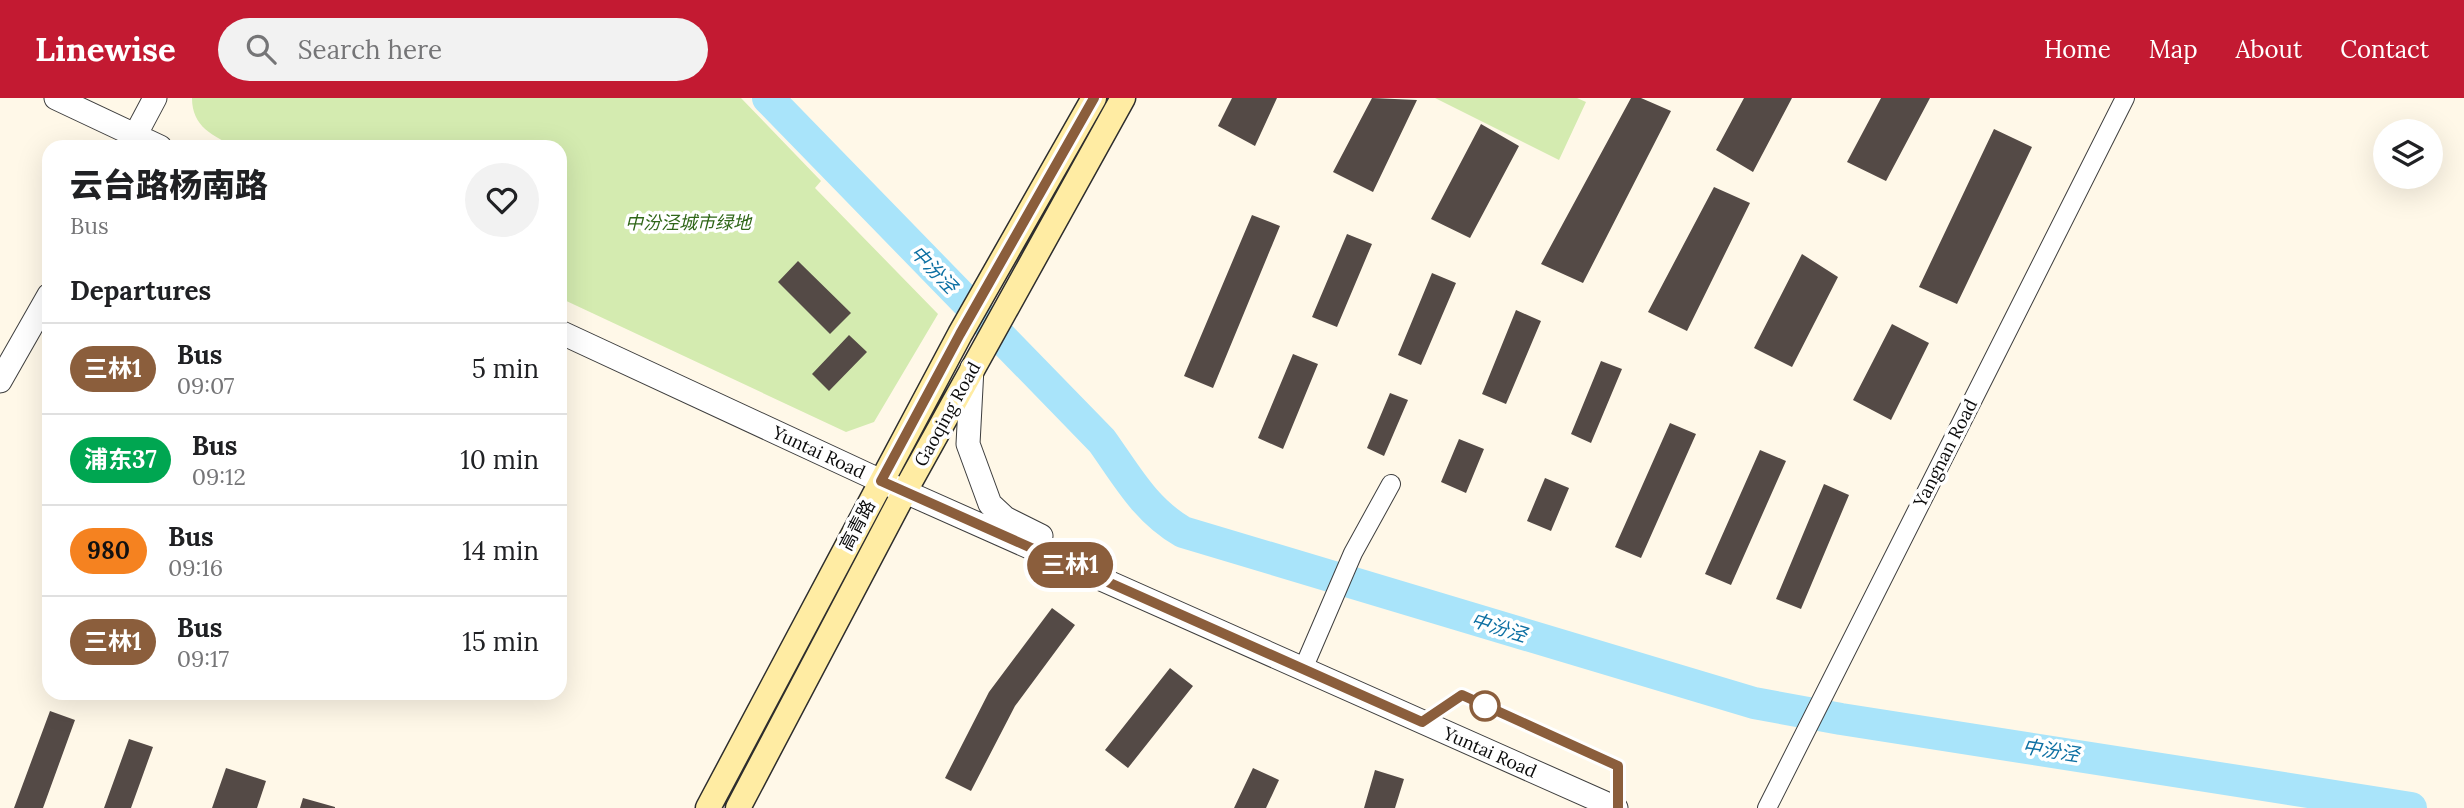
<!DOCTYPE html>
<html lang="en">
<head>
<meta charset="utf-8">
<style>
  :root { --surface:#fff; --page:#f2f2f2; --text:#202124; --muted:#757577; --line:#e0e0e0; --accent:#c31a32 }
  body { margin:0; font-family:Lora,"Noto Sans SC",serif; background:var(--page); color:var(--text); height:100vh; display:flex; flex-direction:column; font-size:26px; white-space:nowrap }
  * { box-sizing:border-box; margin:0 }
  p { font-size:23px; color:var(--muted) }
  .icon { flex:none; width:38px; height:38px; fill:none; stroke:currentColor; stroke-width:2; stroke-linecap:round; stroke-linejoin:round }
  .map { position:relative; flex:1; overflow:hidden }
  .sheet { position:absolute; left:42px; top:42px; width:525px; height:560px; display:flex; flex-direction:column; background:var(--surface); border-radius:21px; box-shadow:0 7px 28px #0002 }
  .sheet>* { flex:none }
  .badge { padding:0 14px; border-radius:23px; font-size:24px; line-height:46px }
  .fabs { position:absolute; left:2373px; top:21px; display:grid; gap:14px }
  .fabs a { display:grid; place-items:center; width:70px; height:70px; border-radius:50%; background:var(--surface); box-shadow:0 7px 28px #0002; font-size:35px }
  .map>.badge { position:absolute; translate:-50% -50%; box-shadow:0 0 0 4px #fff }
  h2 { padding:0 28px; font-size:26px; line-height:63px }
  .round { display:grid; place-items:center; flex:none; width:74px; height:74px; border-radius:37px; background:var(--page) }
  .overview { display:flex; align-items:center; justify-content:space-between; height:119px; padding:0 28px }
  h1 { font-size:33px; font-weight:800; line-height:52px }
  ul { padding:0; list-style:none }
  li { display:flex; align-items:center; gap:21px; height:91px; padding:0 28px; border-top:2px solid var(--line) }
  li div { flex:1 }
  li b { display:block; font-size:26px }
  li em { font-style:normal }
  li .badge { min-width:77px; font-weight:700; text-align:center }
  header { display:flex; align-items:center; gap:42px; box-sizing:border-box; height:98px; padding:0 35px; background:var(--accent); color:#fff }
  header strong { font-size:33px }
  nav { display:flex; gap:38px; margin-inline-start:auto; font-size:24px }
  .search { width:490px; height:63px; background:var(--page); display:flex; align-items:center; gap:18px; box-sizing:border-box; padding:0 24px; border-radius:38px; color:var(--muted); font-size:26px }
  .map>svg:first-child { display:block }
</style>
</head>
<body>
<header>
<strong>Linewise</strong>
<div class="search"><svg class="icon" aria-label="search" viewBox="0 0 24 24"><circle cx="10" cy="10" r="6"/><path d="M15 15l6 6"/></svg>Search here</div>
<nav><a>Home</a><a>Map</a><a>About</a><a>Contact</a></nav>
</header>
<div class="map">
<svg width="2464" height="710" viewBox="0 0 2464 710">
  <rect width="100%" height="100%" fill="#fff8e8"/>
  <!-- green -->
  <path fill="#d4ebb0" d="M192 0H741L821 83 815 90 938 216 874 324 846 334 560 200V49H236C213 38 192 29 192 0Z
    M1435 0H1577L1586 4 1559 62Z"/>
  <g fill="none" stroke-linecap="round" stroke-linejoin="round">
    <!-- river -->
    <path stroke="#a9e4fa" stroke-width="32" d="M768 0 1102 343C1127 378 1145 412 1183 434L1754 605 1841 621 2411 710"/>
  </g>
  <!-- building -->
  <path fill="#544a46" d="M1232 0H1277L1255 48 1218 28Z
    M1372 0 1417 2 1373 94 1333 74Z
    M1631 0H1641L1671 13 1583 185 1541 166Z
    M1744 0H1792L1753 74 1716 52Z
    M1881 0H1930L1886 83 1847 64Z
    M1481 26 1519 48 1470 140 1431 121Z
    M1994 31 2032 49 1957 206 1919 189Z
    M1714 89 1750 105 1687 233 1648 214Z
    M1252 117 1280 128 1213 290 1184 278Z
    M1347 136 1372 146 1337 229 1312 219Z
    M1802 156 1838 179 1792 269 1754 250Z
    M798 163 851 215 830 236 778 184Z
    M1432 175 1456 185 1421 267 1398 257Z
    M1516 212 1541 223 1506 306 1482 296Z
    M1892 226 1929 245 1891 322 1853 302Z
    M849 237 867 254 829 293 812 276Z
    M1293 256 1318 266 1283 351 1258 340Z
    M1601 263 1622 271 1591 345 1571 336Z
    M1390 295 1408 302 1384 358 1367 350Z
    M1670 325 1696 336 1641 460 1615 449Z
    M1459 341 1484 351 1466 395 1441 384Z
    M1760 352 1786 363 1731 487 1705 476Z
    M1545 380 1569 390 1551 433 1527 423Z
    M1824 386 1849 397 1801 511 1776 501Z
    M1052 510 1075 527 1015 608 971 693 945 680 989 594Z
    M1170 570 1193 588 1128 670 1105 652Z
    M50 613 75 622 43 710H14Z
    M129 641 153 649 131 710H104Z
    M226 670 266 683 257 710H212Z
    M1253 670 1279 682 1266 710H1234Z
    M1375 672 1404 681 1395 710H1364Z
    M303 700 335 709V710H300Z"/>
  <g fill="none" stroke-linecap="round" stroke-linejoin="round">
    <defs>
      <path id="service" d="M1425 621 1462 597 1618 668V708"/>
      <path id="minor" d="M1303 571 1353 455 1391 386
        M1767 710 2125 0"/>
      <path id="tertiary" d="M56 0 160 49
        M129 49 155 0
        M560 234 881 383 1616 710
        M972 270 968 346 990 406 1005 420 1041 438
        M0 283 49 197"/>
      <path id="secondary" d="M708 710 960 236 1094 0
        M738 710 905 393 1123 0"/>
    </defs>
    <!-- service casing -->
    <use href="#service" stroke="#3e3e3e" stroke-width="11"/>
    <!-- minor casing -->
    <use href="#minor" stroke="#3e3e3e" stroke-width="20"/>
    <!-- tertiary casing -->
    <use href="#tertiary" stroke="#3e3e3e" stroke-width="25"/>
    <!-- secondary casing -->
    <use href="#secondary" stroke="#2d2d2d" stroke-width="27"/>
    <!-- service -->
    <use href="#service" stroke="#fff" stroke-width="9"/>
    <!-- minor -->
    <use href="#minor" stroke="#fff" stroke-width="18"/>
    <!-- tertiary -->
    <use href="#tertiary" stroke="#fff" stroke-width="23"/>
    <!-- secondary -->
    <use href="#secondary" stroke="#ffeca3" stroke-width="24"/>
  </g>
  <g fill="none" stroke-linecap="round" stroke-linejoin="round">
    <defs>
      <path id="line" d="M1094 0 960 236 881 383 1422 624 1462 597 1618 668V710"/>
    </defs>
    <!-- line casing -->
    <use href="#line" stroke="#fff" stroke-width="16"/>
    <!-- line -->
    <use href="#line" stroke="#8b5e3c" stroke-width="10"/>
  </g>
  <!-- markers -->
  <circle fill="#fff" stroke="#8b5e3c" stroke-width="3.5" cx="1485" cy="608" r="14"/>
  <g text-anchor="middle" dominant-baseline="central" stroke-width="7" stroke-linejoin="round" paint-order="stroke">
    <!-- park labels -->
    <g font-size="18" font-style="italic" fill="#2f6618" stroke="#fff">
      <text x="688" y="124">中汾泾城市绿地</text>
    </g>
    <!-- street labels -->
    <g font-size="18" fill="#0b0b0b" stroke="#fff">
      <text transform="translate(947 316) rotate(-61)">Gaoqing Road</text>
      <text transform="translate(819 354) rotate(25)">Yuntai Road</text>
      <text transform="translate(1945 355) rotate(-63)">Yangnan Road</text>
      <text transform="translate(857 427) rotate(-62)">高青路</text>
      <text transform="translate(1490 654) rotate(24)">Yuntai Road</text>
    </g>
    <!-- water labels -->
    <g font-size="19" font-style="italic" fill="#0d70a3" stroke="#fff">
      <text transform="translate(934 171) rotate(46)">中汾泾</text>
      <text transform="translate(1499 529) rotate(17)">中汾泾</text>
      <text transform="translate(2051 652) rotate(9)">中汾泾</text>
    </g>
  </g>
</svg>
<div class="fabs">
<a><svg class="icon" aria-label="layers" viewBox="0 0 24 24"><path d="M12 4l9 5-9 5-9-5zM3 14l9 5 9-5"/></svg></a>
</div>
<b class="badge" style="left:1070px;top:467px;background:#8b5e3c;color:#fff">三林1</b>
<section class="sheet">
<div class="overview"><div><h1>云台路杨南路</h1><p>Bus</p></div><a class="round"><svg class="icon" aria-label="heart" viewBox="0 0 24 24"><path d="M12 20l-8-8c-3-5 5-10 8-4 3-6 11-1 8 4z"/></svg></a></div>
<h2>Departures</h2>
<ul>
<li><span class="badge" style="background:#8b5e3c;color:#fff">三林1</span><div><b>Bus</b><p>09:07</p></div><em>5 min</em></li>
<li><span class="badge" style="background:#00a651;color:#fff">浦东37</span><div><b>Bus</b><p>09:12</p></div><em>10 min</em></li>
<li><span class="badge" style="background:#f58220;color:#111">980</span><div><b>Bus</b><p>09:16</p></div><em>14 min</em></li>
<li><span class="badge" style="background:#8b5e3c;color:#fff">三林1</span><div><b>Bus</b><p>09:17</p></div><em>15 min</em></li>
</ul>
</section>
</div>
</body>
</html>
